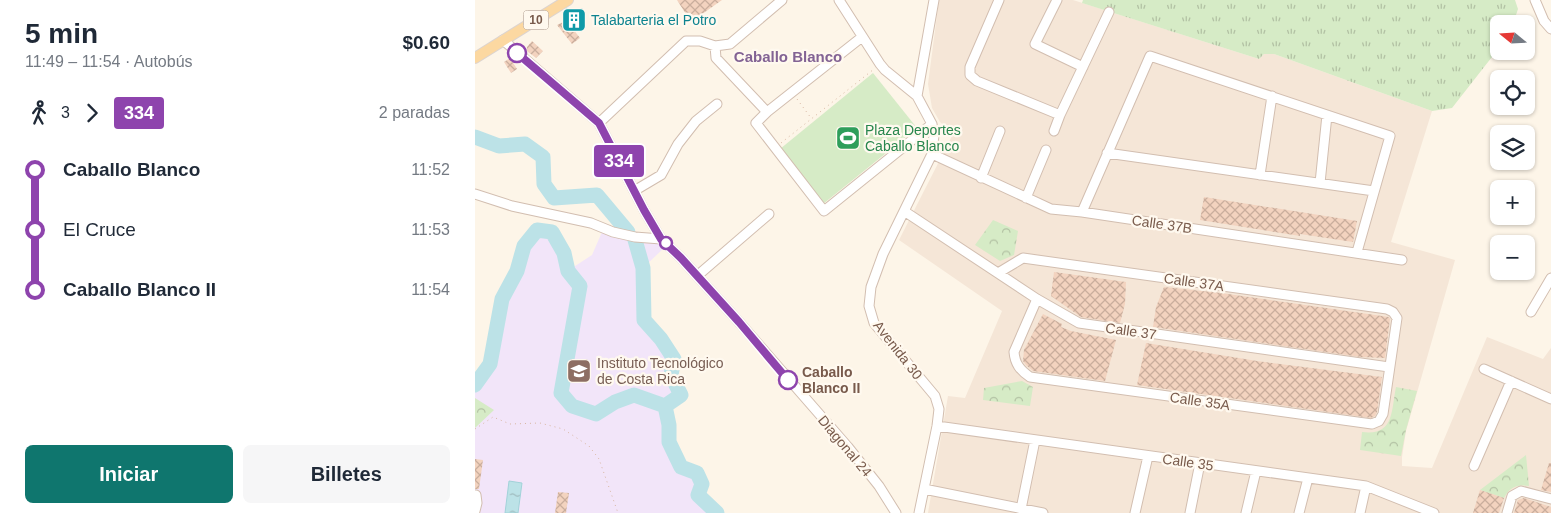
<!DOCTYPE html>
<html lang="es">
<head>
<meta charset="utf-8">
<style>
  :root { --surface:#fff; --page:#f6f6f7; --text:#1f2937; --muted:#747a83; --accent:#0f766e }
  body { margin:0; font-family:Arial,sans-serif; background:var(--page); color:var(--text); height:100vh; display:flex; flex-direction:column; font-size:19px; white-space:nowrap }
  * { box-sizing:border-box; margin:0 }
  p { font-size:16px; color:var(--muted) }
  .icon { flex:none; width:28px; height:28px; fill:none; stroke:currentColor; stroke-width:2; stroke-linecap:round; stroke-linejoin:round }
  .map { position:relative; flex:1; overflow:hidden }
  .details { display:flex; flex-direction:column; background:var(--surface); width:475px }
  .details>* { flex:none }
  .badge { padding:0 10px; border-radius:4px; font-size:18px; line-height:32px }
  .needle { width:32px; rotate:288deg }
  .fabs { position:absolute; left:1015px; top:15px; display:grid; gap:10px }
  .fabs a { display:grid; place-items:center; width:45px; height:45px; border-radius:8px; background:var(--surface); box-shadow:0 1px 4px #0004; font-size:25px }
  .map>.badge { position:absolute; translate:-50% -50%; box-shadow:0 0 0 2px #fff }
  .legs { display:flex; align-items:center; gap:8px; height:55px; padding:0 25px; font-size:16px }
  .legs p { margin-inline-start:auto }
  .head { display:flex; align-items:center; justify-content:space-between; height:85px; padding:0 25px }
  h1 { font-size:28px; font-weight:800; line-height:38px }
  .button { display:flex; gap:10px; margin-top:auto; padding:10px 25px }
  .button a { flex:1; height:58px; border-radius:8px; background:var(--accent); color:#fff; font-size:20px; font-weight:800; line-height:58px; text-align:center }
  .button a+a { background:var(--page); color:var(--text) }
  ul { padding:0 25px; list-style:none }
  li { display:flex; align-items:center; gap:18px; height:60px; font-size:19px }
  li i { display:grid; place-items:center; width:8px; height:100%; margin:0 6px; background:currentColor }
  li i::after { content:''; width:12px; height:12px; margin:-6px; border:4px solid; border-radius:50%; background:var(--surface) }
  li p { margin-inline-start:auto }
  li:first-child i { background:linear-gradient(#0000 50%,currentColor 0) }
  li:last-child i { background:linear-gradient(currentColor 50%,#0000 0) }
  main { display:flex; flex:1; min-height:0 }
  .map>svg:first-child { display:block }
</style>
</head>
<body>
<main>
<section class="details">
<div class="head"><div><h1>5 min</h1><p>11:49 – 11:54 · Autobús</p></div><b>$0.60</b></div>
<div class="legs"><svg class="icon" aria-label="walk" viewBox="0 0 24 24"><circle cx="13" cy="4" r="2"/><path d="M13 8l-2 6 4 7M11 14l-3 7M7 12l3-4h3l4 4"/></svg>3<svg class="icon" aria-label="forward" viewBox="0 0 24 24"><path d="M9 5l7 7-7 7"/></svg><b class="badge" style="background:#8e44ad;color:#fff">334</b><p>2 paradas</p></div>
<ul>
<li><i style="color:#8e44ad"></i><b>Caballo Blanco</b><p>11:52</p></li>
<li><i style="color:#8e44ad"></i><span>El Cruce</span><p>11:53</p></li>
<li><i style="color:#8e44ad"></i><b>Caballo Blanco II</b><p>11:54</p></li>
</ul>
<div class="button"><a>Iniciar</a><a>Billetes</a></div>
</section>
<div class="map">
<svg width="1076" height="513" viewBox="0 0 1076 513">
  <defs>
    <pattern id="grass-tufts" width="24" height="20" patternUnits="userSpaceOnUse" patternTransform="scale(1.25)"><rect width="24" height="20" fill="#d6ebc6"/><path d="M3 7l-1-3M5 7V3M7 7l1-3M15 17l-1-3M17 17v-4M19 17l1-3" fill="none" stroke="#b2c1a3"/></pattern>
    <pattern id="forest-crowns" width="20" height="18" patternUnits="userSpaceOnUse" patternTransform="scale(1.25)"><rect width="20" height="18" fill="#d6ebc6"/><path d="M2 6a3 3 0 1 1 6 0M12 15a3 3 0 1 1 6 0" fill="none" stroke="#b2c1a3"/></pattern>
    <pattern id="water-ripples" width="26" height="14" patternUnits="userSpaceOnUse" patternTransform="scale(1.25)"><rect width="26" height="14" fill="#bce2e7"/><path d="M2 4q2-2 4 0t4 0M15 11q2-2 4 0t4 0" fill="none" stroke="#9ebabd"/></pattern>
    <pattern id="building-cross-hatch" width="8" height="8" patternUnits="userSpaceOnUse" patternTransform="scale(1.25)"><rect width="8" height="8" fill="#f3d3bf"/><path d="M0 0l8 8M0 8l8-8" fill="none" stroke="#caae9d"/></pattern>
  </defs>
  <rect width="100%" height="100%" fill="#fdf5e8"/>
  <!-- residential -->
  <path fill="#f5e6d7" d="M464 0H598L784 59 789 54H799L957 111 916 242 980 260 931 431 927 457V466L957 468 1012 337 1068 359 1076 348V513H453L473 396 490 398 527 311 424 240 478 134 465 122 457 108 453 84Z"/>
  <!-- education -->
  <path fill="#f2e5f9" d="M62 231 77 232 88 253 94 270 117 255 127 232 139 237 184 241 190 247 168 268 169 320 186 339 199 359 196 375 206 395 190 407 194 441 205 467 223 474 226 484 223 495 243 513H0V387L14 367 28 299 41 271 49 247Z"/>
  <!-- grass -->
  <path fill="url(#grass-tufts)" d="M608 0H1040L1043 9 1038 24H1024V48L977 108 957 111 799 54H789L784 59 607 3Z"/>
  <!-- forest -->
  <path fill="url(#forest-crowns)" d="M518 220 543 231 539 255 525 261 500 245Z
    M547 381 558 387 555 406 508 400 509 388Z
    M921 387 942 391 931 430 926 456 885 450 887 432C919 436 916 412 921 387Z
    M0 398 19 410 0 428Z
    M1051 455 1054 486C1041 484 1035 487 1029 498L1005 490Z"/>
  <!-- pitch -->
  <path fill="#d6ebc6" d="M398 73 442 128 348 204 305 149Z"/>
  <!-- water -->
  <path fill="url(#water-ripples)" stroke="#a2d2d9" d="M34 481 47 483 43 513H30Z"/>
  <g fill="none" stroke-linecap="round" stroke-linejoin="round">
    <!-- river -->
    <path stroke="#bce2e7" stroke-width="15" d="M0 137 24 146 50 144 68 157 69 184 79 198 122 195 153 232
      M160 240 168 268 169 320 186 339 199 359 196 375 206 395 190 406
      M0 385 15 364 27 299 42 271 49 246 62 230 77 232 89 253 93 271 105 286 86 393 97 406 121 414 140 402 159 395 190 406 194 425V442L206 467 222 473 227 484 223 495 242 513"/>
  </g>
  <!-- building -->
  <path fill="url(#building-cross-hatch)" d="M202 0H247L216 22Z
    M99 11 107 25H95L105 38 97 44 82 25 94 19 92 16Z
    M57 41 68 51 61 58 52 51V47Z
    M35 58 42 69 36 73 29 62Z
    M729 197 882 221 878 242 825 234V236L725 220Z
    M579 272 651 282 650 304 645 323 606 317 576 296Z
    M689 287 746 293 914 317 915 319 910 358 886 357 678 327 681 307Z
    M568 314 587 324 586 327 596 331 641 340 630 381 558 371 551 365 548 361 549 350Z
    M671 343 782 361 907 377 902 412 900 416 896 418 662 385Z
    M0 459 8 460 4 489H0Z
    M1074 463H1076V492L1066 490Z
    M1005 490 1029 498 1024 513H998Z
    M83 492 94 493 91 513H80Z
    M1049 498 1076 507V513H1039L1043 500Z"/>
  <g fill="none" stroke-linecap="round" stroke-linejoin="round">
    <defs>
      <path id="minor" d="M364 0 405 64 410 70 442 96 457 124 459 135 457 154 408 254 396 287 394 306 399 323 460 396 464 409 462 426 444 513
        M524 0 495 67V75L502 81 585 115
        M582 0 560 44 608 67
        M1060 0 1069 21 1076 29
        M387 37 292 112 281 123 349 211 457 124
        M28 40 124 123 169 210 186 239 206 258 264 322 373 447 404 486 421 513
        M240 46 241 58 292 112
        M442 96 459 0
        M124 123 211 41H225L240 46 255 44 307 0
        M579 131 585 115 634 12
        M632 153 899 191
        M457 154 576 209 607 212 927 260
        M785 175 797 96
        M506 178 525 131
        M845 183 852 115
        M159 191 186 175 203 144 221 121 242 104
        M0 194 37 206 116 223 138 232 160 237 186 239
        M551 198 571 150
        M429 211 562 299 604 323 914 367
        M607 212 675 56 915 136 882 252
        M523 273 548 258 912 309 918 312 922 318 908 414 904 421 897 424 555 377C545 370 540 364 539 352L562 299
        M222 276 294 214
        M1056 312 1076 278
        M1009 369 1076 399
        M462 426 891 486 959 513
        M999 466 1036 381
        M449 489 568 513
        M546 509 560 440
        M0 511 2 503 1 495
        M660 513 673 456
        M715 513 725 463
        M771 513 781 471
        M824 513 833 478
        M885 513 891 486
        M1032 513 1037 496 1046 491 1076 499"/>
      <path id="major" d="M0 58 93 0"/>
    </defs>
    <!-- minor casing -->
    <use href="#minor" stroke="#d2beb0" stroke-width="11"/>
    <!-- major casing -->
    <use href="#major" stroke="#dcd4d0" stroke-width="12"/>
    <!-- path -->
    <path stroke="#d8b6a2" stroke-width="1" stroke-dasharray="1 4" stroke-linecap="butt" d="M322 99 336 118
      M306 143 399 69
      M0 429 18 417 35 424 65 423 88 429 114 446 124 459 143 513"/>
    <!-- minor -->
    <use href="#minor" stroke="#fff" stroke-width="9"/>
    <!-- major -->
    <use href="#major" stroke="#fcd8a1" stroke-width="10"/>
  </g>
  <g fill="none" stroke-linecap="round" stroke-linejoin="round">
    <defs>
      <path id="line-1" d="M42 53 124 123 169 210 186 239 206 258 264 322 313 380"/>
    </defs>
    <!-- line-1 casing -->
    <use href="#line-1" stroke="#fff" stroke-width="11"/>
    <!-- line-1 -->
    <use href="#line-1" stroke="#8e44ad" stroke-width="8"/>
  </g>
  <!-- icons -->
  <defs>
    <symbol id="building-square" viewBox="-11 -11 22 22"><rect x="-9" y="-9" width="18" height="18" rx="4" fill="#0f9aa8" stroke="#fff9ef"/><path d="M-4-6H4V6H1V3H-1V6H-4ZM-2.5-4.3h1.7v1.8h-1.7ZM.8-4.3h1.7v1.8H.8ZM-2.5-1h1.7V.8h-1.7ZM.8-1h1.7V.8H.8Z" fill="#fff"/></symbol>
    <symbol id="stadium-square" viewBox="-11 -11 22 22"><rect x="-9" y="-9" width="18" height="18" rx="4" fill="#2e9e5b" stroke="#fff9ef"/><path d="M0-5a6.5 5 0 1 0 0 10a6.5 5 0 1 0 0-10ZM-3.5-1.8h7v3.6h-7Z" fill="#fff"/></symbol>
    <symbol id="university-square" viewBox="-11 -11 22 22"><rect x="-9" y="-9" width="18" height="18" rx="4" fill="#8d6e63" stroke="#fff9ef"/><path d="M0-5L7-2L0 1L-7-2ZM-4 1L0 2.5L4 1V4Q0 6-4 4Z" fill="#fff"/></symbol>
  </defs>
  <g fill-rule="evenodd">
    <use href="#building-square" x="85" y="6" width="28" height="28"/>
    <use href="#stadium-square" x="359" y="124" width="28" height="28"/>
    <use href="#university-square" x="90" y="357" width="28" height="28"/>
  </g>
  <!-- markers -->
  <g fill="#fff" stroke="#8e44ad" stroke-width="2.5">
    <circle cx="42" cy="53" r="9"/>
    <circle cx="191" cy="243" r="6"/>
    <circle cx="313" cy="380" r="9"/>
  </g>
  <g text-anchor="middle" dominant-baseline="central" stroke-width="4.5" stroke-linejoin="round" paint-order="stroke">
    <!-- shield labels -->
    <rect fill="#fff9ef" stroke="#a08a7c" stroke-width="1" x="48.5" y="10.5" width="25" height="19" rx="4"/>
    <g font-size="12" font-weight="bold" fill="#785a4b">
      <text x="61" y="20">10</text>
    </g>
    <!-- culture labels -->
    <g font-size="14" fill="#0d838f" stroke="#fff9ef" text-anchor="start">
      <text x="116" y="20">Talabarteria el Potro</text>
    </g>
    <!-- leisure labels -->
    <g font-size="14" fill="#27864d" stroke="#fff9ef" text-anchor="start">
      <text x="390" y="130">Plaza Deportes<tspan x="390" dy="16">Caballo Blanco</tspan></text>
    </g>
    <!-- street labels -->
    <g font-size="14" fill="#785a4b" stroke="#fff9ef">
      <text transform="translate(687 224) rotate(8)">Calle 37B</text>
      <text transform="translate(719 282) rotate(8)">Calle 37A</text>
      <text transform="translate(656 331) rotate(8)">Calle 37</text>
      <text transform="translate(423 350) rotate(52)">Avenida 30</text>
      <text transform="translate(725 401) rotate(8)">Calle 35A</text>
      <text transform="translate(370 446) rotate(50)">Diagonal 24</text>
      <text transform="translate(713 462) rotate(8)">Calle 35</text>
    </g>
    <!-- education labels -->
    <g font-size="14" fill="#785e54" stroke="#fff9ef" text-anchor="start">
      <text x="122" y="363">Instituto Tecnológico<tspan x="122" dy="16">de Costa Rica</tspan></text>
    </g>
    <!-- stop labels -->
    <g font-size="14" font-weight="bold" fill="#785a4b" stroke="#fff9ef" text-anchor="start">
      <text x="327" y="372">Caballo<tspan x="327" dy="16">Blanco II</tspan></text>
    </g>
    <!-- neighbourhood labels -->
    <g font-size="15" font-weight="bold" fill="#836394" stroke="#fff9ef">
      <text x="313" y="56">Caballo Blanco</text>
    </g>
  </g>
</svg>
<div class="fabs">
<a><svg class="needle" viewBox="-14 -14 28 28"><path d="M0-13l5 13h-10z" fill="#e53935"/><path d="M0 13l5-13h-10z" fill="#747a83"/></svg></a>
<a><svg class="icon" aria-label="locate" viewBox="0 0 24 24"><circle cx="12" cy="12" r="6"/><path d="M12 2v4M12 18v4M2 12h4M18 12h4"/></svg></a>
<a><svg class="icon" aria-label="layers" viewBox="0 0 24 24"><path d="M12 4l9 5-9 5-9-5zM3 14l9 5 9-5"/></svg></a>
<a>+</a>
<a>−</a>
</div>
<b class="badge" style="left:144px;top:161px;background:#8e44ad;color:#fff">334</b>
</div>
</main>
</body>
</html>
